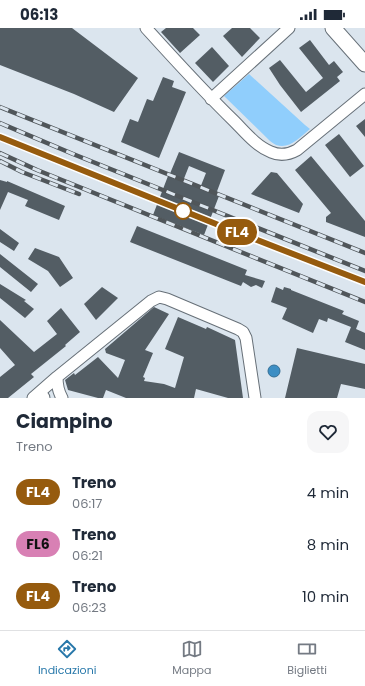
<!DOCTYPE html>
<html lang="it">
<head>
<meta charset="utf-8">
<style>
  :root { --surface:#fff; --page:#f6f6f7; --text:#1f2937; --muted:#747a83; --line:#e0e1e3; --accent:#2878aa }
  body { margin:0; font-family:Poppins,sans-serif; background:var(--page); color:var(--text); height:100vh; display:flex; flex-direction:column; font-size:15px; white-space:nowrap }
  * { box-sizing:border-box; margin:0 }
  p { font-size:13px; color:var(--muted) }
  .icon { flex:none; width:22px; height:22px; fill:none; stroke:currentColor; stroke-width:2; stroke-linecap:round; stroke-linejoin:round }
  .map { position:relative; height:370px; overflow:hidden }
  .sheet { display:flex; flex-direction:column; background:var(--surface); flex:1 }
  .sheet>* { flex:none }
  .badge { padding:0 8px; border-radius:13px; font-size:14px; line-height:26px }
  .map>.badge { position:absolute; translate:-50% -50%; box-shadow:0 0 0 2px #fff }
  .round { display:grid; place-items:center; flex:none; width:42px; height:42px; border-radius:12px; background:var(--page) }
  .overview { display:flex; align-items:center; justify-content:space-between; height:68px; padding:0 16px }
  h1 { font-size:19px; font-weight:700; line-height:30px }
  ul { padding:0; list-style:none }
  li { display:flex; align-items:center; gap:12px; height:52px; padding:0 16px }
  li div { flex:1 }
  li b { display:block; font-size:15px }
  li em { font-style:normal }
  li .badge { min-width:44px; font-weight:700; text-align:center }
  .status { display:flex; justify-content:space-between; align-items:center; height:28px; padding:0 20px; background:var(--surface); direction:ltr }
  .status svg { height:11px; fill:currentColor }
  .tab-bar { display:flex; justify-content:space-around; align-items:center; height:56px; border-top:1px solid var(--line); background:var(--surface); font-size:11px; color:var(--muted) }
  .tab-bar a { display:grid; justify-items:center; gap:2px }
  .tab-bar .active { color:var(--accent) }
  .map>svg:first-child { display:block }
</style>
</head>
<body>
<div class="status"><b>06:13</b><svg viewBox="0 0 49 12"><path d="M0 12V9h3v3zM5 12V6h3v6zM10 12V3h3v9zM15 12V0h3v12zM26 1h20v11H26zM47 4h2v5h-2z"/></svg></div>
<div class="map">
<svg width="365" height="370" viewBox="0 0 365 370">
  <rect width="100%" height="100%" fill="#dbe5ee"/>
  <!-- green -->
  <path fill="#90cefc" d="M249 46 305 97 310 101C298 111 285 126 270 113L224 68Z"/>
  <!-- water -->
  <path fill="#3c8ec4" stroke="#336e95" d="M268 343a6 6 0 1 1 12 0a6 6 0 1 1-12 0Z"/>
  <!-- building -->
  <path fill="#535d64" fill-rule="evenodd" d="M0 0H72L138 50 114 84 74 66 0 37Z
    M166 0H193L200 7 180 25 161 4Z
    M232 0H250L260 10 242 29 223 8Z
    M310 12 329 37 334 33 343 44 337 49 340 53 301 84 280 57 269 40 280 32 306 64 323 50 299 20Z
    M212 19 229 38 213 54 195 35Z
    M163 49 174 53 172 59 186 64 159 130 121 114 130 91 138 94 147 71 153 73Z
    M365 91V109L356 98Z
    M339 106 364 138 350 149 325 117Z
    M179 124 225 142 216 166 219 168 204 207 153 187 168 148H169ZM189 138 206 145 200 160 183 153Z
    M311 128 365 193V209L326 194V189L331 185 295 142Z
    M271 144 277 145 303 176 299 185 251 166Z
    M0 152 7 154V153L65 178 59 192 25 178 28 172 8 164 0 182Z
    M137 198 247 242 245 247 265 253 262 260 256 257 251 259 243 254 241 258 130 214Z
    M0 201 19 215 14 223 0 214Z
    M35 220 59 229 73 250 60 259 48 243 28 231Z
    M0 226 38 256 31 264 0 239Z
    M0 256 26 272 24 273 34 281 25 290 0 270Z
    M102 259 118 270 96 292 84 276Z
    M276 259 283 262 284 259 291 261V262L344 283 342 286 359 293 356 301 365 305V322L345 314 351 299 328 290 327 294 319 291 313 305 282 291 287 280 271 274Z
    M154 279 169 286 145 322 153 325 143 349 145 350 144 353 164 356 175 360 184 329 165 321 178 289 206 301 207 299 235 312 243 370H228L196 361 194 370H126L106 362 103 370H98L68 362 65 352 74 345 75 347 98 329 118 350 125 332 106 325 105 321Z
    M61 280 80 304 65 317 66 318 31 346 34 349 8 370H0V349L15 337 0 320V292L34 324 57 306 47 293Z
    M297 320 365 336V361L341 356 337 370H285Z"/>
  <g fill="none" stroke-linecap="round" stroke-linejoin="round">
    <defs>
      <path id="street" d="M146 0C175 32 203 63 234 93 245 104 256 118 271 124 280 128 288 127 297 122L365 66
        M211 71 289 0
        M57 349C57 357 58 363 62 370
        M33 370 57 349 151 273 159 269 167 271 238 301 243 304 246 310 255 370"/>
      <path id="secondary" d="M333 0 365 36
        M39 370H42"/>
    </defs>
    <!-- street casing -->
    <use href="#street" stroke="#677078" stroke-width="13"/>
    <!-- secondary casing -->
    <use href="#secondary" stroke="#677078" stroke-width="17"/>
    <!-- street -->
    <use href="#street" stroke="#fff" stroke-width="11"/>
    <!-- secondary -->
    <use href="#secondary" stroke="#fff" stroke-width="15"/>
    <defs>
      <path id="rail" d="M0 79 365 225
        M0 95 73 126 365 243
        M0 109 288 225 365 254
        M0 125 37 142 365 274
        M0 133 22 144 79 166"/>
    </defs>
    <!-- rail casing -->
    <use href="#rail" stroke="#50565a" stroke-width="4.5"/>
    <!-- rail -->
    <use href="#rail" stroke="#dbe5ee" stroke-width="3" stroke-dasharray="9" stroke-linecap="butt"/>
  </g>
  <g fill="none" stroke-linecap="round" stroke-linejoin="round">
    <defs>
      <path id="line" d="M0 109 221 198 365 254"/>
    </defs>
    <!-- line casing -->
    <use href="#line" stroke="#fff" stroke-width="9"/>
    <!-- line -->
    <use href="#line" stroke="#965b0e" stroke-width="6"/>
  </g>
  <!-- markers -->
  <circle fill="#fff" stroke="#965b0e" stroke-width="2" cx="183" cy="183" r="8"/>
</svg>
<b class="badge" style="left:237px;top:204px;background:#965b0e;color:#fff">FL4</b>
</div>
<section class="sheet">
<div class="overview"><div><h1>Ciampino</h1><p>Treno</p></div><a class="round"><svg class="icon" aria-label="heart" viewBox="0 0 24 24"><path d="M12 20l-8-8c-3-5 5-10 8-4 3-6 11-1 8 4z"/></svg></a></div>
<ul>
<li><span class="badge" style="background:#965b0e;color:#fff">FL4</span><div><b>Treno</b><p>06:17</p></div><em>4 min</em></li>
<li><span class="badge" style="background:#d880b4;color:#111">FL6</span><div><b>Treno</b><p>06:21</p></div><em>8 min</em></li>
<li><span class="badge" style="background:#965b0e;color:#fff">FL4</span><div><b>Treno</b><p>06:23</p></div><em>10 min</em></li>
</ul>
</section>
<nav class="tab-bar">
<a class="active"><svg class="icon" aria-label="directions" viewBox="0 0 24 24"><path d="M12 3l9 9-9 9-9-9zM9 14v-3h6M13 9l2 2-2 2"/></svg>Indicazioni</a>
<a><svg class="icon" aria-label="map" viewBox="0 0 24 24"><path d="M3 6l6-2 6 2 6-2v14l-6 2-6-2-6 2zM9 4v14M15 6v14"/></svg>Mappa</a>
<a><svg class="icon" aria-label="tickets" viewBox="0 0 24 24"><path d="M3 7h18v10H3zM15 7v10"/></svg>Biglietti</a>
</nav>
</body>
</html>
